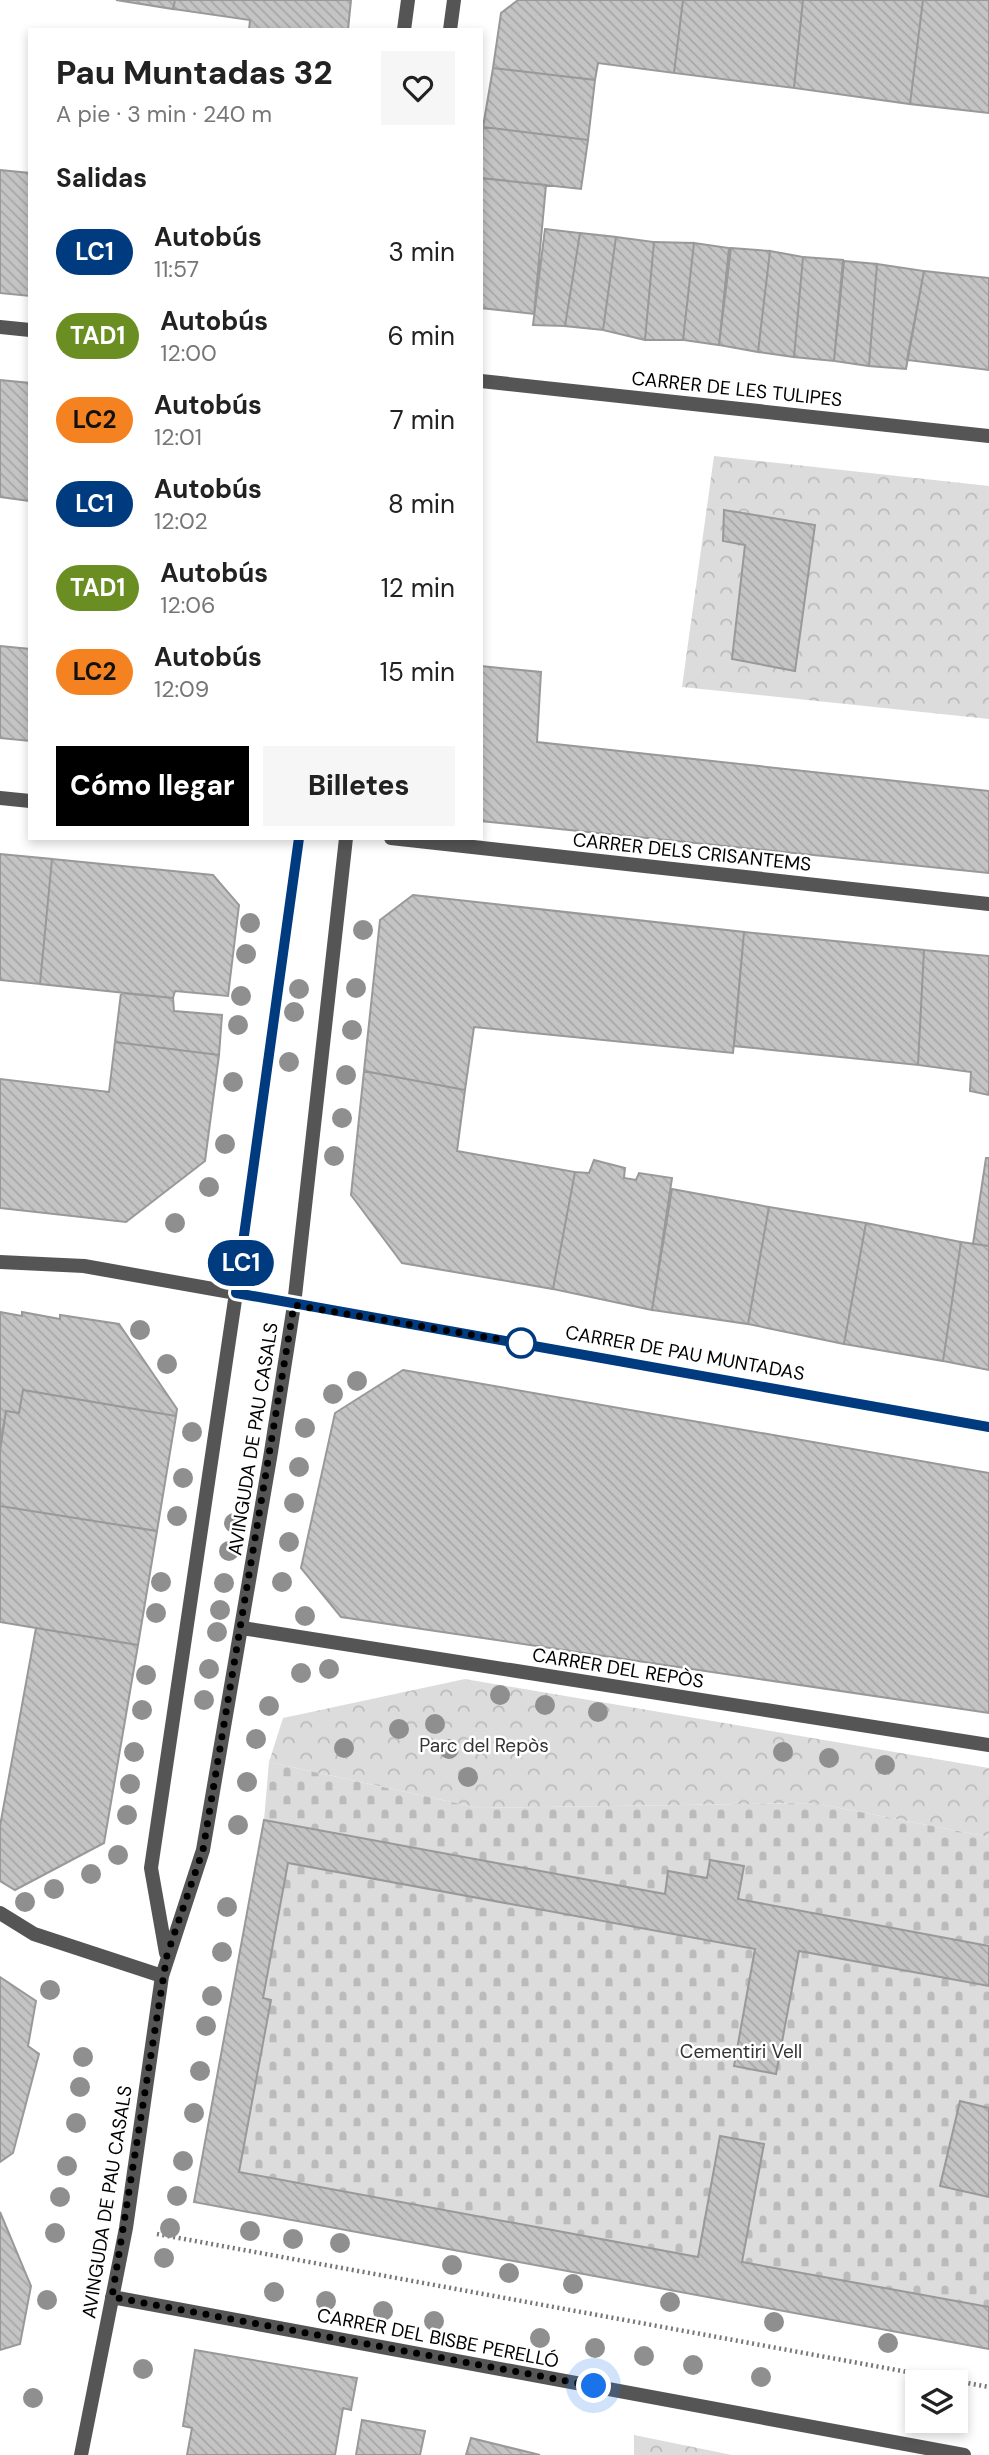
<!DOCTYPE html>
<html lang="es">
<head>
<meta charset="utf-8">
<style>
  :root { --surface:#fff; --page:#f6f6f6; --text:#222; --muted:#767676; --accent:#000 }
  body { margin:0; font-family:"DM Sans",sans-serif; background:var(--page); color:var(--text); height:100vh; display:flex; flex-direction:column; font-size:26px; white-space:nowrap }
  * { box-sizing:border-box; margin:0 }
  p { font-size:23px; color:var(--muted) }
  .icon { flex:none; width:38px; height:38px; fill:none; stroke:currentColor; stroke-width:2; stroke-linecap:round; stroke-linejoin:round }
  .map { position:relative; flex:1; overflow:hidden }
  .sheet { position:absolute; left:28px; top:28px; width:455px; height:812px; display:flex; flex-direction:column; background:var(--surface); border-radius:0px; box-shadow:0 4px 10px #0003 }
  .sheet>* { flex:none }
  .badge { padding:0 14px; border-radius:23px; font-size:24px; line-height:46px }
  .tools { position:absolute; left:905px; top:2370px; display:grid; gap:14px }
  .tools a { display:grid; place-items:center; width:63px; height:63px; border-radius:0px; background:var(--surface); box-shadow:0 4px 10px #0003; font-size:35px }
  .you { position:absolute; width:35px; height:35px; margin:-18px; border:5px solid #fff; border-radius:50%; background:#1a73e8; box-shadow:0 0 0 10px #1a73e833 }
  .map>.badge { position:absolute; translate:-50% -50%; box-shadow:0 0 0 4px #fff }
  h2 { padding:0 28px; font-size:26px; line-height:63px }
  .round { display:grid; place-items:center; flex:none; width:74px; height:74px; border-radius:0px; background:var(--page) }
  .headline { display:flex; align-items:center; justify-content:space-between; height:119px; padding:0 28px }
  h1 { font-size:33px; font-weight:800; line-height:52px }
  .cta { display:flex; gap:14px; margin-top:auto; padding:14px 28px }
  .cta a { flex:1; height:80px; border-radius:0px; background:var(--accent); color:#fff; font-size:28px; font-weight:800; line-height:80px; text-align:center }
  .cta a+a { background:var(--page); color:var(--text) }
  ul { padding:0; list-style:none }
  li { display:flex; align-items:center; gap:21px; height:84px; padding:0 28px }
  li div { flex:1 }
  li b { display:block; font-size:26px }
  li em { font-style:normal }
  li .badge { min-width:77px; font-weight:700; text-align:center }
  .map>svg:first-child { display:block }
</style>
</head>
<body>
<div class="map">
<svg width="989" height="2455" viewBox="0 0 989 2455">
  <defs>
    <pattern id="forest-crowns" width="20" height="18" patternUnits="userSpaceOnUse" patternTransform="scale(1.75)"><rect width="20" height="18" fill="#dcdcdc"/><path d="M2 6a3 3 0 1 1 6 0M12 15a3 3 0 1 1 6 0" fill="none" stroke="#bbb"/></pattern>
    <pattern id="cemetery-stones" width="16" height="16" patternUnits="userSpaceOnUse" patternTransform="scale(1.75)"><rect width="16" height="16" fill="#dcdcdc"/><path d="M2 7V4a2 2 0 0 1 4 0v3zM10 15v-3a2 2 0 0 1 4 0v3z" fill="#bbb"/></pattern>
    <pattern id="building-back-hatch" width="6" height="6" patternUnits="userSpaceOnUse" patternTransform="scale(1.75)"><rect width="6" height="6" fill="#c4c4c4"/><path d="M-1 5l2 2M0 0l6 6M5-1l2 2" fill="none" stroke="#a7a7a7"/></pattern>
  </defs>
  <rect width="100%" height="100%" fill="#fff"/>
  <!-- forest -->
  <path fill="url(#forest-crowns)" d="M714 456 989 486V719L682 687Z
    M465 1679 989 1768V1837L814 1803 479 1808 269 1762 283 1718Z
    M634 2435 732 2455H634Z"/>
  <!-- cemetery -->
  <path fill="url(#cemetery-stones)" d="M269 1762 479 1808 814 1803 989 1837V2349L194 2202 264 1820Z"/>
  <!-- building -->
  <path fill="url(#building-back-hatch)" stroke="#999" stroke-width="2" d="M116 0H175L173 9Z
    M175 0H351L348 30H249L250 20 173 9Z
    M518 0H683L674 73 598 63 595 80 493 68 501 13Z
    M683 0H803L794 88 674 73Z
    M803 0H923L910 104 794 88Z
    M923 0H989V113L910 104Z
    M493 68 595 80 588 140 483 127Z
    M483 127 588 140 581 189 481 178Z
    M0 170 30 173V296L0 293Z
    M481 178 546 185 534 314 481 308Z
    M545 229 580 233 565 326 533 325Z
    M580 233 616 237 603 330 565 326Z
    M616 237 654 242 645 340 603 330Z
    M654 242 694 243 683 340H645Z
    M694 243 729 248 719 345 683 340Z
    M731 248 770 251 758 352 719 345Z
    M770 251 803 257 794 357 758 352Z
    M803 257 843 260 834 361 794 357Z
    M844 261 877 264 869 366 834 361Z
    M877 264 924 271 906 369 869 366Z
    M924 271 989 278V370L907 360Z
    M0 380 30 383V501L0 497Z
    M724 510 815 525 795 671 732 659 745 545 723 541Z
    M0 646 30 649V741L0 738Z
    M481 666 541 672 537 742 989 791V873L481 821Z
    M0 854 52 859 40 984 0 980Z
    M52 859 213 875 239 905 228 996 175 991 173 998 40 984Z
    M413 895 744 932 733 1053 474 1027 465 1090 364 1071 380 920Z
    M744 932 924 950 918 1065 734 1046Z
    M924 950 989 956V1095L970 1091 971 1072 918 1065Z
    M121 993 173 998 174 1011 222 1015 219 1055 115 1042Z
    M115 1042 219 1055 205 1161 126 1222 0 1208V1079L109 1092Z
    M364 1071 465 1090 457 1151 575 1172 553 1289 402 1263 351 1195Z
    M986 1158H989V1246L973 1244Z
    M594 1160 625 1168 624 1178 636 1180 639 1173 672 1178 652 1310 553 1289 575 1172 589 1173Z
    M672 1189 769 1207 748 1324 652 1310Z
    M769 1207 866 1223 844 1344 748 1324Z
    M866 1223 961 1242 943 1361 844 1344Z
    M961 1242 989 1246V1370L943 1361Z
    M0 1312 22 1316V1312L60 1319V1315L119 1324 177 1409 176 1416 23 1390 19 1413 6 1411 0 1445Z
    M403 1370 989 1473V1713L341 1617 301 1568 335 1413Z
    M23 1390 176 1416 157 1531 0 1506V1451L6 1411 19 1413Z
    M0 1506 157 1531 138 1645 0 1622Z
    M36 1628 138 1645 104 1843 15 1890 0 1881V1826Z
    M264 1820 665 1894 668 1871 707 1878 710 1860 744 1866 738 1899 989 1946V1986L799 1951 776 2074 734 2066 755 1949 288 1863 263 1998 271 2000 239 2172 698 2257 720 2136 764 2144 742 2262 989 2307V2349L194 2202Z
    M0 1977 36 2001 28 2046 39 2054 13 2153 0 2162Z
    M960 2101 989 2108V2197L940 2186Z
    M0 2212 31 2286 20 2344 0 2350Z
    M195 2350 357 2378 351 2410 343 2408 335 2455H187L192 2428 183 2426Z
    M362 2420 425 2431 420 2455H356Z
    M471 2438 540 2455H466Z"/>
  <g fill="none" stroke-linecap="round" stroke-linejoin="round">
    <!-- path -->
    <path stroke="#777" stroke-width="4.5" stroke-dasharray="2 3.5" stroke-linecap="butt" d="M157 2234 989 2387"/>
    <!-- minor -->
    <path stroke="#555" stroke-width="14" d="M404 30 408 0
      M450 30 454 0
      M0 327 30 330
      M481 381 989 436
      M0 798 30 801
      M391 838 989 904
      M0 1262 84 1266 989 1427
      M242 1628 989 1745
      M0 1913 34 1934 162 1976
      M166 1953 151 1868 236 1293 299 838
      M112 2297 964 2455
      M81 2455 126 2228 162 1976 203 1850 271 1452 294 1305 346 838"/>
  </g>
  <!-- trees -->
  <g fill="#8f8f8f">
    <circle cx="250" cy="923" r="10"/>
    <circle cx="363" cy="930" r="10"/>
    <circle cx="246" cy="954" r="10"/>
    <circle cx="356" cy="988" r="10"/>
    <circle cx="299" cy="989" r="10"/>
    <circle cx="241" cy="996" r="10"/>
    <circle cx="294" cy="1012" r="10"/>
    <circle cx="238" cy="1025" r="10"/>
    <circle cx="352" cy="1030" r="10"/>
    <circle cx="289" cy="1062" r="10"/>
    <circle cx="346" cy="1075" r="10"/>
    <circle cx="233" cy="1082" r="10"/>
    <circle cx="342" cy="1118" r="10"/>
    <circle cx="225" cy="1144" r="10"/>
    <circle cx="334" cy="1156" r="10"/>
    <circle cx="209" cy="1187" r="10"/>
    <circle cx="175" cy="1223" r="10"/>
    <circle cx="140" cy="1330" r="10"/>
    <circle cx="167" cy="1364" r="10"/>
    <circle cx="357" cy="1381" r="10"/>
    <circle cx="333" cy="1394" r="10"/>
    <circle cx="305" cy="1428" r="10"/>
    <circle cx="192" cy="1432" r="10"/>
    <circle cx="299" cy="1467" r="10"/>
    <circle cx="183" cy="1478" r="10"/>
    <circle cx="294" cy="1503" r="10"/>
    <circle cx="177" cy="1516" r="10"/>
    <circle cx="234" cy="1523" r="10"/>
    <circle cx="289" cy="1542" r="10"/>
    <circle cx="229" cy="1551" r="10"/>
    <circle cx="161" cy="1582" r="10"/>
    <circle cx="282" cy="1582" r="10"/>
    <circle cx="224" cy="1583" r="10"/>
    <circle cx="220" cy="1610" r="10"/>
    <circle cx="156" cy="1613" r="10"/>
    <circle cx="305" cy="1616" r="10"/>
    <circle cx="217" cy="1632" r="10"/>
    <circle cx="209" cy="1669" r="10"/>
    <circle cx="329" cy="1669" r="10"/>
    <circle cx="301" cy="1673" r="10"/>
    <circle cx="146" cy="1675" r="10"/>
    <circle cx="500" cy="1695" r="10"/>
    <circle cx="204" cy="1700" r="10"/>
    <circle cx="545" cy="1705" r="10"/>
    <circle cx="269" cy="1706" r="10"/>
    <circle cx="142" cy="1710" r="10"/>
    <circle cx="598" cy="1712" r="10"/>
    <circle cx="435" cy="1724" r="10"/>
    <circle cx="399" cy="1729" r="10"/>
    <circle cx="256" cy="1739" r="10"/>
    <circle cx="344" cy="1748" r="10"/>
    <circle cx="449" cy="1749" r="10"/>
    <circle cx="134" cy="1752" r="10"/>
    <circle cx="783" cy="1752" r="10"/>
    <circle cx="829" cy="1758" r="10"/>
    <circle cx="885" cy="1765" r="10"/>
    <circle cx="468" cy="1777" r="10"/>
    <circle cx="247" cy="1782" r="10"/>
    <circle cx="130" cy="1784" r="10"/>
    <circle cx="127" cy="1815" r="10"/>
    <circle cx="238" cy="1825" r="10"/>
    <circle cx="118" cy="1855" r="10"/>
    <circle cx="91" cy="1874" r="10"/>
    <circle cx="54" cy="1889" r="10"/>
    <circle cx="25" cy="1902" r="10"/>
    <circle cx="227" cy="1907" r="10"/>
    <circle cx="222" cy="1952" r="10"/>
    <circle cx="50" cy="1990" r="10"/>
    <circle cx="212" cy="1996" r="10"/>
    <circle cx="206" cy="2026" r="10"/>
    <circle cx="83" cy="2057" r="10"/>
    <circle cx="200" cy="2071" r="10"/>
    <circle cx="80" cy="2087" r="10"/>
    <circle cx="194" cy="2113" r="10"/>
    <circle cx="76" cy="2123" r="10"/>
    <circle cx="183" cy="2161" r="10"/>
    <circle cx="67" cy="2166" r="10"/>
    <circle cx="177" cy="2196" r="10"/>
    <circle cx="60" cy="2197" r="10"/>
    <circle cx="170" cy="2228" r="10"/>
    <circle cx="250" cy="2231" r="10"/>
    <circle cx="55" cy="2233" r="10"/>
    <circle cx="293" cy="2239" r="10"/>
    <circle cx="340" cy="2243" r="10"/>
    <circle cx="164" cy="2258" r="10"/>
    <circle cx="452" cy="2265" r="10"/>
    <circle cx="509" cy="2273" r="10"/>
    <circle cx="573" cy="2284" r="10"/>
    <circle cx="274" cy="2292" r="10"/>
    <circle cx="47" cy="2300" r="10"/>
    <circle cx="326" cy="2301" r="10"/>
    <circle cx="670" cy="2302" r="10"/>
    <circle cx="383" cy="2311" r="10"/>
    <circle cx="434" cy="2321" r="10"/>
    <circle cx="774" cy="2322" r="10"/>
    <circle cx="540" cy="2338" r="10"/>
    <circle cx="888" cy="2343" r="10"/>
    <circle cx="595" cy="2348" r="10"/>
    <circle cx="644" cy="2356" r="10"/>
    <circle cx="693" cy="2365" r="10"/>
    <circle cx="143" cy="2369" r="10"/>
    <circle cx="761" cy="2377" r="10"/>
    <circle cx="33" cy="2398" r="10"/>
  </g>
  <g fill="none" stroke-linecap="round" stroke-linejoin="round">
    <defs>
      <path id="line" d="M299 838 236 1293 989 1427"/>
    </defs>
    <!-- line casing -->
    <use href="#line" stroke="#fff" stroke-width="16"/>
    <!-- line -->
    <use href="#line" stroke="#003b80" stroke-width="10"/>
    <!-- walk -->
    <path stroke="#000" stroke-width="7" stroke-dasharray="0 12.6" d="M521 1343 294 1305 203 1850 167 1955 112 2297 594 2386"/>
  </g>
  <!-- markers -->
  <circle fill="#fff" stroke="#003b80" stroke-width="3.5" cx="521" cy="1343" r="14"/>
  <g text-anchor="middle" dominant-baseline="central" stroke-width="5" stroke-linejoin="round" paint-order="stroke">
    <!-- street labels -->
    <g font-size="19" fill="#000" stroke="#fff">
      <text transform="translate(737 389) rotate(6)">CARRER DE LES TULIPES</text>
      <text transform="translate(692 852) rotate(6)">CARRER DELS CRISANTEMS</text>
      <text transform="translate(685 1353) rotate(10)">CARRER DE PAU MUNTADAS</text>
      <text transform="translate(253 1439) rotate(-81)">AVINGUDA DE PAU CASALS</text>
      <text transform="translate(618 1668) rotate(9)">CARRER DEL REPÒS</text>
      <text transform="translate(107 2202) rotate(-81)">AVINGUDA DE PAU CASALS</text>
      <text transform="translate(438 2338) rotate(11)">CARRER DEL BISBE PERELLÓ</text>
    </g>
    <!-- park labels -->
    <g font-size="19" fill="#333" stroke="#fff">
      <text x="484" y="1745">Parc del Repòs</text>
      <text x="741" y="2051">Cementiri Vell</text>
    </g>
  </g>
</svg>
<div class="tools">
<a><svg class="icon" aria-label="layers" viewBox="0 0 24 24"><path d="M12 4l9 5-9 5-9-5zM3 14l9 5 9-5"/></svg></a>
</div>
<div class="you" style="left:594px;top:2386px"></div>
<b class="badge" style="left:241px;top:1263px;background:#003b80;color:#fff">LC1</b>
<section class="sheet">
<div class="headline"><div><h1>Pau Muntadas 32</h1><p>A pie · 3 min · 240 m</p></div><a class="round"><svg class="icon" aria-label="heart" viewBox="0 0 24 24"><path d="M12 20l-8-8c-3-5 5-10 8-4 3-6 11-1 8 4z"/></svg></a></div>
<h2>Salidas</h2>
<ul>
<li><span class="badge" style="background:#003b80;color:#fff">LC1</span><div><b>Autobús</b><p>11:57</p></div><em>3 min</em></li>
<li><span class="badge" style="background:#6b8e23;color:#fff">TAD1</span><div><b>Autobús</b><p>12:00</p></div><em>6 min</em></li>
<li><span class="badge" style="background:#f58220;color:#111">LC2</span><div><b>Autobús</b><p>12:01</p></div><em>7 min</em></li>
<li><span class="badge" style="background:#003b80;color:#fff">LC1</span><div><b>Autobús</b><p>12:02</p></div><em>8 min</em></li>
<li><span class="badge" style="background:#6b8e23;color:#fff">TAD1</span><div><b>Autobús</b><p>12:06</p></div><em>12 min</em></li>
<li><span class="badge" style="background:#f58220;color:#111">LC2</span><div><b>Autobús</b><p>12:09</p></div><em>15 min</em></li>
</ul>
<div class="cta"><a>Cómo llegar</a><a>Billetes</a></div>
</section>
</div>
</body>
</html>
